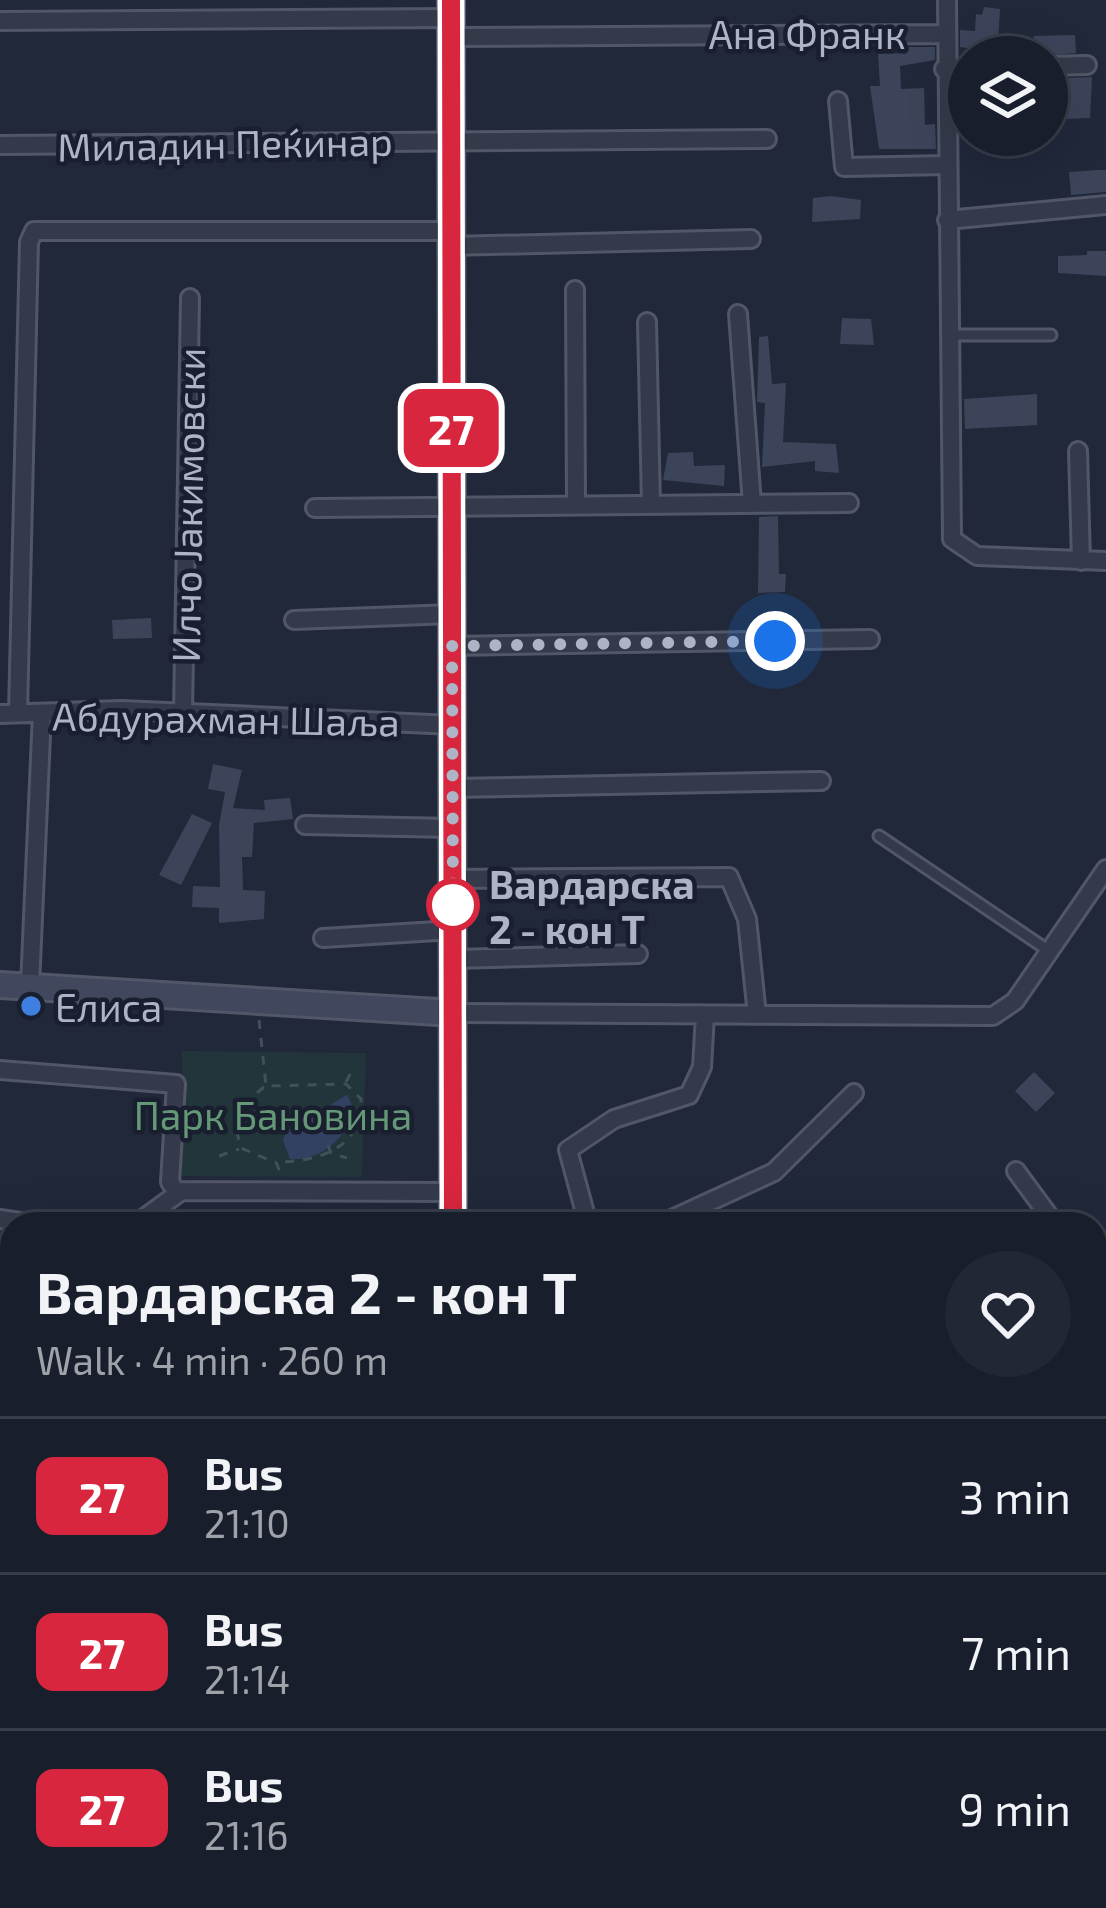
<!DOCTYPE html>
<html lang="en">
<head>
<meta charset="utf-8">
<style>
  :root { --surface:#181e2c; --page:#212734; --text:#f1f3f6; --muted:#9fa2a9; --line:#363c48 }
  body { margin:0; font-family:"Exo 2",sans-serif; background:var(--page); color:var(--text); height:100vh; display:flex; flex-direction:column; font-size:45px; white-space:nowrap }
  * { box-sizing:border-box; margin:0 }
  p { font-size:39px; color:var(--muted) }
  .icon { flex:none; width:66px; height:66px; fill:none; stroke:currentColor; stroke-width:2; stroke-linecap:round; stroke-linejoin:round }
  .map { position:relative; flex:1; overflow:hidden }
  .details { position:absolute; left:0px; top:1212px; width:1107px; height:696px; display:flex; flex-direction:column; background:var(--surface); border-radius:36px 36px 0 0; box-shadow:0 12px 48px #0002,0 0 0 3px var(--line) }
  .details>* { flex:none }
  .badge { padding:0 24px; border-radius:18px; font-size:42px; line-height:78px }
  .controls { position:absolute; left:948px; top:36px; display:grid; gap:24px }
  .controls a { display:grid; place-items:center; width:120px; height:120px; border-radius:50%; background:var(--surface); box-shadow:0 12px 48px #0002,0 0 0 3px var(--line); font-size:60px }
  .you { position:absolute; width:60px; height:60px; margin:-30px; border:9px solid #fff; border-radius:50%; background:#1a73e8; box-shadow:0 0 0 18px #1a73e833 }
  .map>.badge { position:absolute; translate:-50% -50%; box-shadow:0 0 0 6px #fff }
  .round { display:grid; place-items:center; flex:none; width:126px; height:126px; border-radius:63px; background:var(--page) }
  .overview { display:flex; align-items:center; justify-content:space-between; height:204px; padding:0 36px }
  h1 { font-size:57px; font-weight:700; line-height:90px }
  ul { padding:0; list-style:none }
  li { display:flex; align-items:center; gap:36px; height:156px; padding:0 36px; border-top:3px solid var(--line) }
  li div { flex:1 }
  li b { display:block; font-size:45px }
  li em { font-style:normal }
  li .badge { min-width:132px; font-weight:700; text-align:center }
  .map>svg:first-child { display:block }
</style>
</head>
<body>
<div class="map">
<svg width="1106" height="1908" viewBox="0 0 1106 1908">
  <rect width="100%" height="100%" fill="#20283a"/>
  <!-- green -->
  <path fill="#22353b" d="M182 1051 366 1053 362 1177 180 1176Z"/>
  <!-- water -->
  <path fill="#324062" d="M347 1095 355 1111C344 1139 322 1161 290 1159L283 1141 286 1131Z"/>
  <!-- building -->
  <path fill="#3c445a" d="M984 7 1000 9 997 57H975L973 49 960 47V30L975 31 976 14 982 15Z
    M1075 35 1076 53 1034 57V36Z
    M907 47H935V60L900 66 901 89 924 88 925 125 935 124 936 149H879L870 86H880L878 54 907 53Z
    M1092 77 1090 118 1066 119 1063 78Z
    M1099 170H1106V192L1071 195 1069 172Z
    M831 196 861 200 860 219 812 222 813 198Z
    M1087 251H1106V276L1058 273V256L1087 255Z
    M842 318 871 319 874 345 840 344Z
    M768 336 772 384 786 383 783 442 836 444 839 473 815 471V461L762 467 765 403 757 402 759 337Z
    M1037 394V425L965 429 964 399Z
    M693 452 694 466 725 465 724 486 663 480 668 453Z
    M778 516 779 574H786L785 592 758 593 759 517Z
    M151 618 152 638 113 639 112 620Z
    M213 764 242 770 233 808 265 810 264 800 290 798 293 819 254 823 252 857H242L243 890 265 891 264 919 219 923V908L192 907 193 886 220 887 219 825 225 792 208 789Z
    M192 814 212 823 181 885 159 875Z
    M1034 1072 1055 1093 1036 1112 1015 1091Z"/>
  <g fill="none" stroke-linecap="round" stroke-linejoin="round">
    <defs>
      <path id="lane" d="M1047 103H1050
        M945 104 969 106
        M948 335H1051
        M879 836 1049 951"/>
      <path id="street" d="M947 0 952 539 977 556 1106 561
        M0 21 451 18
        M453 37 946 34
        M1047 66 1087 65
        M944 69 969 68
        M838 101 844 167 947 165
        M0 145 767 139
        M947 220 1106 205
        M450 246 751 239
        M575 290 576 505
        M738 314 752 504
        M647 322 651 505
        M1078 451 1081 561
        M315 508 849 503
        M294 620 452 614
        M452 646 870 639
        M183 712 190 298
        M18 713 29 242 34 231H450
        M0 714 122 710 453 725
        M453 788 821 781
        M305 825 453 828
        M453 879 729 877 747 919 757 1015
        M323 938 453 930
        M454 959 638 954
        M30 986 42 713
        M454 1013 993 1016 1015 1001 1106 869
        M0 1070 176 1084 170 1182 176 1191 453 1192
        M1016 1171 1055 1224
        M0 1219 33 1224
        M136 1224 180 1192
        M588 1224 568 1150 614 1119 689 1095 702 1067 705 1015
        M661 1224 774 1172 854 1093
        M1095 1277 1106 1292
        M0 1327 12 1323
        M1095 1604 1106 1599
        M974 1896 977 1908"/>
      <path id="secondary" d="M451 0 453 1224
        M0 985 454 1013
        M1095 1818 1106 1814
        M916 1908 934 1896"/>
    </defs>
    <!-- lane casing -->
    <use href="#lane" stroke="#515768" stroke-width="15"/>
    <!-- street casing -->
    <use href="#street" stroke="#515768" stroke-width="22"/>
    <!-- secondary casing -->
    <use href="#secondary" stroke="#515768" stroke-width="30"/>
    <!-- path -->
    <path stroke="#3f5258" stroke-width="3" stroke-dasharray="9 9" stroke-linecap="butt" d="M259 1020 266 1086 346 1084 361 1099C363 1149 317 1162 276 1162L280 1172
      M346 1082 353 1069
      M264 1087C241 1106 231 1118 241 1148L274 1162
      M328 1145 331 1153 347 1158
      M219 1156 239 1149
      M0 1515 12 1495"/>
    <!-- lane -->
    <use href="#lane" stroke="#343a4a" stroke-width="9"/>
    <!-- street -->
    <use href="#street" stroke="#343a4a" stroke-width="16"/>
    <!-- secondary -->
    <use href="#secondary" stroke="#41485d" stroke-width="24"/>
  </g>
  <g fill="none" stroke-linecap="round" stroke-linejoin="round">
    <defs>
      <path id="line" d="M451 0 453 1224"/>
    </defs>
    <!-- line casing -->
    <use href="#line" stroke="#fff" stroke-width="27"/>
    <!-- line -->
    <use href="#line" stroke="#d7263d" stroke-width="18"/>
    <!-- walk -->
    <path stroke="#aeb4c6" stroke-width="12" stroke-dasharray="0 21.6" d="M453 905 452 646 775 641"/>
  </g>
  <!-- markers -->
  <circle fill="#fff" stroke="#d7263d" stroke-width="6" cx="453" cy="905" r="24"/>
  <circle fill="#3f7fe0" stroke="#191f2e" stroke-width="4.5" cx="31" cy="1006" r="12"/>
  <g text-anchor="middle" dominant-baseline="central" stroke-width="9" stroke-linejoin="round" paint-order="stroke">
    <!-- street labels -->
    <g font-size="39" fill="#aeb4c6" stroke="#191f2e">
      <text x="807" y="33">Ана Франк</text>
      <text transform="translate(225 143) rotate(-1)">Миладин Пеќинар</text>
      <text transform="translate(187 505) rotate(-89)">Илчо Јакимовски</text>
      <text transform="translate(226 718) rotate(1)">Абдурахман Шаља</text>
    </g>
    <!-- stop labels -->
    <g font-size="39" font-weight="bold" fill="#aeb4c6" stroke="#191f2e" text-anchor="start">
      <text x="489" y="883">Вардарска<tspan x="489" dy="45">2 - кон Т</tspan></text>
    </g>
    <!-- poi labels -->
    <g font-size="39" fill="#aeb4c6" stroke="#191f2e" text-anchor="start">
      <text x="55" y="1006">Елиса</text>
    </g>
    <!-- park labels -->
    <g font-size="39" fill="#649877" stroke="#191f2e">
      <text x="273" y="1114">Парк Бановина</text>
    </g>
  </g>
</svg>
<div class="controls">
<a><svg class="icon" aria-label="layers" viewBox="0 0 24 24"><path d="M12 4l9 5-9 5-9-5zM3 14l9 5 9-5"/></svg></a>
</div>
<div class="you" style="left:775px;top:641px"></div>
<b class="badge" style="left:451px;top:428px;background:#d7263d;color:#fff">27</b>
<section class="details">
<div class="overview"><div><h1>Вардарска 2 - кон Т</h1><p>Walk · 4 min · 260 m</p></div><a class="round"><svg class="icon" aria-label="heart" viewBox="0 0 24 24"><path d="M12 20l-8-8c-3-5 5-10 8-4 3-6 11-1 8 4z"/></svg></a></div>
<ul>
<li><span class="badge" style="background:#d7263d;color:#fff">27</span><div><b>Bus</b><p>21:10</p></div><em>3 min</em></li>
<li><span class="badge" style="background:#d7263d;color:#fff">27</span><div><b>Bus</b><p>21:14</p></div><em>7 min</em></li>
<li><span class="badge" style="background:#d7263d;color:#fff">27</span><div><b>Bus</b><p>21:16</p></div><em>9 min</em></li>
</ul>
</section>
</div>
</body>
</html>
